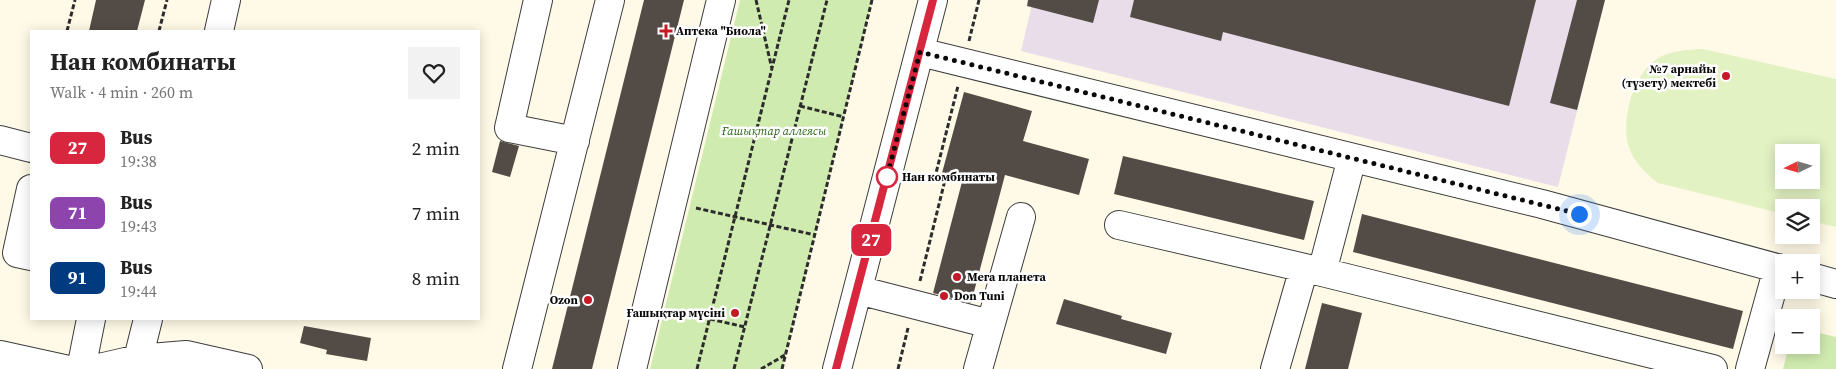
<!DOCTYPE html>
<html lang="en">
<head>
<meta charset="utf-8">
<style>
  :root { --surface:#fff; --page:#f2f2f2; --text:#222; --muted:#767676 }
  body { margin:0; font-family:"Source Serif 4",serif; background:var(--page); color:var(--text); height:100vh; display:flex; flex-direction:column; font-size:19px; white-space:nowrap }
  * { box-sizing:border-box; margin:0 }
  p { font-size:16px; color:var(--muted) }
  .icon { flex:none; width:28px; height:28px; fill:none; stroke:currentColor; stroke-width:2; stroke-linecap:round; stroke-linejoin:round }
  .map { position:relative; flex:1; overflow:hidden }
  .panel { position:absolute; left:30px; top:30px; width:450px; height:290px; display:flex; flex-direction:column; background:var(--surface); border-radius:0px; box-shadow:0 2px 12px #0003 }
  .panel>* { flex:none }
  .badge { padding:0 10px; border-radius:8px; font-size:18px; line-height:32px }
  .needle { width:32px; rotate:265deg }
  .buttons { position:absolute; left:1775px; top:144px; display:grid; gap:10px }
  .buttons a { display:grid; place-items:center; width:45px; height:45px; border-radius:0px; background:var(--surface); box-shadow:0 2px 12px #0003; font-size:25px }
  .you { position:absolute; width:25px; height:25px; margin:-12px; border:4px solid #fff; border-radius:50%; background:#1a73e8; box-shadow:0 0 0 8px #1a73e833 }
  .map>.badge { position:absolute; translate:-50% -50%; box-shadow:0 0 0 2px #fff }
  .round { display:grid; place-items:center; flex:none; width:52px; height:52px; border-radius:0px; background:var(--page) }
  .overview { display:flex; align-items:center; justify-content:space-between; height:85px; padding:0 20px }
  h1 { font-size:24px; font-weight:700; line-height:38px }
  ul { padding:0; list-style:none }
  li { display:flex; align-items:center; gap:15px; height:65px; padding:0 20px }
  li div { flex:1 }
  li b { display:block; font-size:19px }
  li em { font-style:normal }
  li .badge { min-width:55px; font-weight:700; text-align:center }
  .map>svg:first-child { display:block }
</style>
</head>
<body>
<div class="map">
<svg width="1836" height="369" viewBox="0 0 1836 369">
  <rect width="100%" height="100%" fill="#fffae7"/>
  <!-- industrial -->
  <path fill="#e9ddea" d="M1033 0H1605L1558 187 1021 51Z"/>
  <!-- green -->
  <path fill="#d0ebaf" d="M740 0H872L782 369H650Z
    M1811 331 1836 337V369H1783L1789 345H1811Z"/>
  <!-- pitch -->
  <path fill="#e2f2c2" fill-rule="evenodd" d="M1703 49 1836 79V227L1811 221V208H1784V214L1658 183C1645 173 1630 158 1627 140 1623 112 1635 69 1662 56 1675 50 1689 50 1703 49ZM1784 152H1811V180H1784Z"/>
  <!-- building -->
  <path fill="#534b46" d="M96 0H145L137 31H89Z
    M644 0H684L592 369H552Z
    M1028 0H1099L1093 23 1027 6Z
    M1134 0H1536L1509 106 1223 32 1221 41 1130 17Z
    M1577 0H1605L1577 110 1550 103Z
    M964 92 1032 111 1023 141 1089 159 1079 195 1005 175 971 303 933 293 963 178 942 173Z
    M500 141 519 146 510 177 492 172Z
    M1123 156 1314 201 1304 240 1114 194Z
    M1362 214 1743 311 1733 349 1353 252Z
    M1064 299 1122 316 1121 319 1172 333 1166 354 1056 324Z
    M1322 303 1362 313 1348 369H1305Z
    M304 326 371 338 367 361 326 354 327 350 300 343Z"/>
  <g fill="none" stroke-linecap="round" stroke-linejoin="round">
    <defs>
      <path id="minor" d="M538 0 509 128 575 141
        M219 31 226 0
        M920 52 1542 204 1784 270
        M0 140 31 148
        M31 189 17 253 31 256
        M1119 225 1322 272 1713 369
        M1322 272 1352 158
        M1811 277 1836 284
        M858 290 990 324
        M0 355 64 369
        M138 359 148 319
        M81 369 91 319
        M95 369 138 359 186 355 248 369
        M517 369 610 0
        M632 369 721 0
        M837 369 933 0
        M978 369 1021 217
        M1275 369 1304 268
        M1750 369 1778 268"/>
    </defs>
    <!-- minor casing -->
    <use href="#minor" stroke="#3d3d3d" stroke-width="30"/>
    <!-- path -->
    <path stroke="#2c2c2c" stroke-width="3" stroke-dasharray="5 2.5" stroke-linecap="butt" d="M756 0 772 69
      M67 31 75 0
      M159 31 167 0
      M969 41 979 0
      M800 106 844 117
      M696 208 815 235
      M920 281 945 180 935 177 958 86
      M710 319 745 327
      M697 369 789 0
      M734 369 827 0
      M761 369 785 355
      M782 369 872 0
      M898 369 908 328"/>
    <!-- minor -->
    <use href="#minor" stroke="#fff" stroke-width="28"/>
  </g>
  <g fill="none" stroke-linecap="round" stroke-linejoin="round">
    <defs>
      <path id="line" d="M836 369 933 0"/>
    </defs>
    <!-- line casing -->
    <use href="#line" stroke="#fff" stroke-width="11"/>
    <!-- line -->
    <use href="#line" stroke="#d7263d" stroke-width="8"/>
    <!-- walk -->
    <path stroke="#0a0a0a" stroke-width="5" stroke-dasharray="0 9" d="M887 177 886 180 920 52 1579 214"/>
  </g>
  <!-- markers -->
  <g fill="#c21a26" stroke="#fff" stroke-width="2">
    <path d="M663.5 23.5h5v5h5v5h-5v5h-5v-5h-5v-5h5z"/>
    <circle cx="1726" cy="76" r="5"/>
    <circle cx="957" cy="277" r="5"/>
    <circle cx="944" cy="296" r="5"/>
    <circle cx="588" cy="300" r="5"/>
    <circle cx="735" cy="313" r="5"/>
  </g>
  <circle fill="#fff" stroke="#d7263d" stroke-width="2.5" cx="887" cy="177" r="10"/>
  <g text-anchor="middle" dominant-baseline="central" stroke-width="5" stroke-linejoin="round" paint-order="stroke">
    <!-- poi labels -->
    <g font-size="12" font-weight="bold" fill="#0a0a0a" stroke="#fff" text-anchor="start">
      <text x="676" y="31">Аптека "Биола"</text>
      <text x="1716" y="69" text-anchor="end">№7 арнайы<tspan x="1716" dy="14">(түзету) мектебі</tspan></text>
      <text x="967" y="277">Мега планета</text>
      <text x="954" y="296">Don Tuni</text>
      <text x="578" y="300" text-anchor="end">Ozon</text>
      <text x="725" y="313" text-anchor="end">Ғашықтар мүсіні</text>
    </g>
    <!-- park labels -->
    <g font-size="12" font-style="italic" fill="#296517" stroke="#fff">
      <text x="774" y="131">Ғашықтар аллеясы</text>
    </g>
    <!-- stop labels -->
    <g font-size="12" font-weight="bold" fill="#0a0a0a" stroke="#fff" text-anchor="start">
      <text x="902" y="177">Нан комбинаты</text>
    </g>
  </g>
</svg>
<div class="buttons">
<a><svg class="needle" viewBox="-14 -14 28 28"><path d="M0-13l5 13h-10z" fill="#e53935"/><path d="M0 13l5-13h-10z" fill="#767676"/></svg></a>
<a><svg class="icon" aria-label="layers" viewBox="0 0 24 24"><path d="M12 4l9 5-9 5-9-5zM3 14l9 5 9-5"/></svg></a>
<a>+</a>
<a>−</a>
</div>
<div class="you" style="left:1579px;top:214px"></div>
<b class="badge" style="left:871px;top:240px;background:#d7263d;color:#fff">27</b>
<section class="panel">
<div class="overview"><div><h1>Нан комбинаты</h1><p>Walk · 4 min · 260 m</p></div><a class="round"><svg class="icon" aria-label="heart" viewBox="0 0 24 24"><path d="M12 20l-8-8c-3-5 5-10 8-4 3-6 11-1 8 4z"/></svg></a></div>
<ul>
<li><span class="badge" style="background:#d7263d;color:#fff">27</span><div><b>Bus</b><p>19:38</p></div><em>2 min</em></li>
<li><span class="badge" style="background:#8e44ad;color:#fff">71</span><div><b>Bus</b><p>19:43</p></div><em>7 min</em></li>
<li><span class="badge" style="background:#003b80;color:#fff">91</span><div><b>Bus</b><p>19:44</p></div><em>8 min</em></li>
</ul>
</section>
</div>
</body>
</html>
